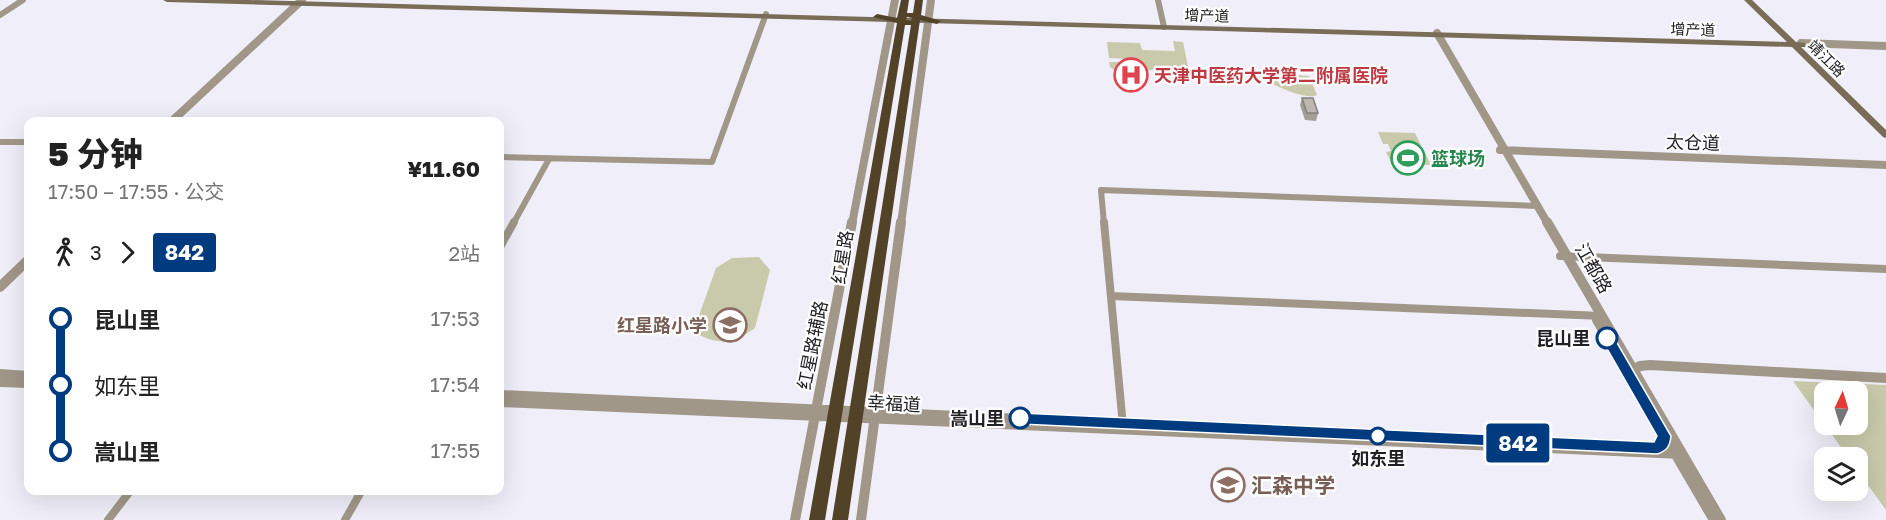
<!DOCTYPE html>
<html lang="zh">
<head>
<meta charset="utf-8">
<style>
  :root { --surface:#fff; --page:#f6f6f6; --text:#222; --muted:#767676 }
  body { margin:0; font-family:"Golos Text","Noto Sans SC",sans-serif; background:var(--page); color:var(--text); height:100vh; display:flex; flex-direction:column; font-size:22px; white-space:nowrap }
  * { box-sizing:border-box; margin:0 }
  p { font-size:20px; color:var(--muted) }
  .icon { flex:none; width:33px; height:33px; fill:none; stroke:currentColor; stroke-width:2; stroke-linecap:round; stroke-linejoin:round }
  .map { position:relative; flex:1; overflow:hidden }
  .details { position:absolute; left:24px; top:117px; width:480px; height:378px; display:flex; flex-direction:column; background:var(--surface); border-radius:12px; box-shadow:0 6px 24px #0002 }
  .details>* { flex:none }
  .badge { padding:0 12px; border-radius:4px; font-size:21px; line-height:39px }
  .needle { width:39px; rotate:4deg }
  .buttons { position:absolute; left:1814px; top:381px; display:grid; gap:12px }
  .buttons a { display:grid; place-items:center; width:54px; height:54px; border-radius:12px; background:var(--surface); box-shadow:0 6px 24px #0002; font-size:30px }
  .map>.badge { position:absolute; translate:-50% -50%; box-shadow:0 0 0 3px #fff }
  .legs { display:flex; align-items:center; gap:9px; height:66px; padding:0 24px; font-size:20px }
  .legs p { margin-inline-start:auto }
  .head { display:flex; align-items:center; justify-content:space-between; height:102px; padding:0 24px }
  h1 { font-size:33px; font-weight:800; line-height:45px }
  ul { padding:0 24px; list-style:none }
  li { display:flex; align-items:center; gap:21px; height:66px; font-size:22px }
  li i { display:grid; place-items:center; width:9px; height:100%; margin:0 8px; background:currentColor }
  li i::after { content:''; width:15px; height:15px; margin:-8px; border:4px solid; border-radius:50%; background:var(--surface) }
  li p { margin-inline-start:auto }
  li:first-child i { background:linear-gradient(#0000 50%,currentColor 0) }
  li:last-child i { background:linear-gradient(currentColor 50%,#0000 0) }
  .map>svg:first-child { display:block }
</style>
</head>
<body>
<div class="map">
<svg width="1886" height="520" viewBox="0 0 1886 520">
  <rect width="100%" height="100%" fill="#f0eff9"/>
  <!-- green -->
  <path fill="#c8caab" d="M1173 41 1183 42 1188 66 1155 69 1131 75 1117 72 1110 67 1109 62H1132L1131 59 1109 58 1107 42 1140 43 1142 50 1175 51Z
    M1260 73 1309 76 1317 95C1305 101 1270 83 1257 76L1256 75Z
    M1378 132 1415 133 1421 145H1413L1416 152 1425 153 1431 165 1392 164 1386 152 1391 151 1388 144H1383Z
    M759 257 770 270 755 328C735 342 722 346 699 335L696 324 716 268 732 258Z
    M1793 381 1886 385V510L1857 470V458L1848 457 1825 425 1857 424V392H1824V424Z"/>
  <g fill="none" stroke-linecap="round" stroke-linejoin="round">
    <!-- minor-far1 -->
    <path stroke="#a09789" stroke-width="6" d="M1158 0 1164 27
      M0 15 23 0
      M0 142H28
      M500 157 712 162 766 14
      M513 224 549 159
      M1104 224 1101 190 1537 206"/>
    <!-- minor -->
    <path stroke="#a09789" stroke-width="8" d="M1104 222 1123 426
      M500 247 514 222
      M1560 256 1886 269
      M1111 296 1602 316
      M108 520 131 490
      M345 520 362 490"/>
    <!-- tertiary-far1 -->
    <path stroke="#a09789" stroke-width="8" d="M1437 33 1548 224
      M1801 43 1886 46
      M171 122 302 0
      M1500 150 1886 165
      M852 224 895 0
      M901 224 931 0"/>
    <!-- tertiary -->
    <path stroke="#a09789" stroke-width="10" d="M1547 222 1721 520
      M0 287 28 260
      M1597 320 1714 520
      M1629 372 1640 366 1650 365 1886 378
      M0 374 28 376
      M0 382 28 383
      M500 395 1264 430
      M500 402 1682 454
      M795 520 852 222
      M861 520 901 222"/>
    <!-- secondary -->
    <path fill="#796d58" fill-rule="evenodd" d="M163 0H250L1787 42 1744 0H1752L1796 42 1805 43V47H1801L1886 130V138L1883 137 1792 47 167 2Z"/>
    <!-- trunk -->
    <path fill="#524227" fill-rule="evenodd" d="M901 0H909L907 13H913L915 0H923L921 15 941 21 937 24 920 20 848 520H832L911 25H905L825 520H809L897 23 873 17 877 14 897 18ZM907 17 912 18 911 21 906 20Z"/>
  </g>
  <!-- wall -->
  <path fill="#a39d96" d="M1302 98 1318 113 1316 121 1305 120 1300 105Z"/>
  <!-- building -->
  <path fill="#bdb7af" stroke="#84807a" stroke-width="1.5" d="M1302 98H1313L1318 113H1307Z"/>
  <!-- line-1 -->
  <path fill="#003b80" stroke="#fff" stroke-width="1.5" d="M1607 333 1612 334 1671 436C1670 446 1667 451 1657 454L1020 424 1013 418 1020 413 1654 442 1657 436 1601 338Z"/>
  <!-- icons -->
  <defs>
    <symbol id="hospital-ring" viewBox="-11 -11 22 22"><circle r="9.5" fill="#fefefe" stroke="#e0444e" stroke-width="1.5"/><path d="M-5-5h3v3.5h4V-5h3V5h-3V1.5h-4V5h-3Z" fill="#e0444e"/></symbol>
    <symbol id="stadium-ring" viewBox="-11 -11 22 22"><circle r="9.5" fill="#fefefe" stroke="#2e9e5b" stroke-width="1.5"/><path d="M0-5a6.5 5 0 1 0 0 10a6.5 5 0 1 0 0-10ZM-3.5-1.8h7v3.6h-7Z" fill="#2e9e5b"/></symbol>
    <symbol id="school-ring" viewBox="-11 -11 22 22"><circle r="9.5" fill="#fefefe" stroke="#8d6e63" stroke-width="1.5"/><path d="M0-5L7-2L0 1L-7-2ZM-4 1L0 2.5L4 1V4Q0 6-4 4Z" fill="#8d6e63"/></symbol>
  </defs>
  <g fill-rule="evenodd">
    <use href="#hospital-ring" x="1112" y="56" width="38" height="38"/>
    <use href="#stadium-ring" x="1389" y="139" width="38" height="38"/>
    <use href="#school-ring" x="711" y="306" width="38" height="38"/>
    <use href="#school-ring" x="1209" y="466" width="38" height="38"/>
  </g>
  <!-- markers -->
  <g fill="#fff" stroke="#003b80" stroke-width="3">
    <circle cx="1607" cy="338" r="10"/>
    <circle cx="1020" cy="418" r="10"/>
    <circle cx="1378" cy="436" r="8"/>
  </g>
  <g text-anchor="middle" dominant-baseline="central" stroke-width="4.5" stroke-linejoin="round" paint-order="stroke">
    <!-- far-street labels -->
    <g font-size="15" fill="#212024" stroke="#fefefe">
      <text transform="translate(1207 15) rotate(2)">增产道</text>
      <text transform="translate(1693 29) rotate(2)">增产道</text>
      <text transform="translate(1827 58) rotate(45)">靖江路</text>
    </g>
    <!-- health labels -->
    <g font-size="18" font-weight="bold" fill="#be3a42" stroke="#fefefe" text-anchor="start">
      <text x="1154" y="75">天津中医药大学第二附属医院</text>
    </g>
    <!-- street labels -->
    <g font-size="18" fill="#212024" stroke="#fefefe">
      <text transform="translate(1693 142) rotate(2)">太仓道</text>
      <text transform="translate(842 257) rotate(-81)">红星路</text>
      <text transform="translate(1594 268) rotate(60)">江都路</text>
      <text transform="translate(812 345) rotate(-79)">红星路辅路</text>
      <text transform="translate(894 403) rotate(3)">幸福道</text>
    </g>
    <!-- leisure labels -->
    <g font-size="18" font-weight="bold" fill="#27864d" stroke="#fefefe" text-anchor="start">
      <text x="1431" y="158">篮球场</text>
    </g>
    <!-- education labels -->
    <g font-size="18" font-weight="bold" fill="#785e54" stroke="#fefefe" text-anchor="end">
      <text x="707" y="325">红星路小学</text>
    </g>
    <!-- stop labels -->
    <g font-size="18" font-weight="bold" fill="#212024" stroke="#fefefe" text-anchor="end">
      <text x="1590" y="338">昆山里</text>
      <text x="1004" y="418">嵩山里</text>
      <text x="1378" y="458" text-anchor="middle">如东里</text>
    </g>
    <!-- near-education labels -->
    <g font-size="21" font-weight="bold" fill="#785e54" stroke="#fefefe" text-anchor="start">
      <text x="1251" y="485">汇森中学</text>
    </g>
  </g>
</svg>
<div class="buttons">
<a><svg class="needle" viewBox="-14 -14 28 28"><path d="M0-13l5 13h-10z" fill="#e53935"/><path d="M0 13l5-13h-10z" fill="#767676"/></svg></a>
<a><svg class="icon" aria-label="layers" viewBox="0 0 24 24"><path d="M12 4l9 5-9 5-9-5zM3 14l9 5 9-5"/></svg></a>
</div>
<b class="badge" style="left:1518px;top:443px;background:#003b80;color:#fff">842</b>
<section class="details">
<div class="head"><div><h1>5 分钟</h1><p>17:50 – 17:55 · 公交</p></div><b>¥11.60</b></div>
<div class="legs"><svg class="icon" aria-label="walk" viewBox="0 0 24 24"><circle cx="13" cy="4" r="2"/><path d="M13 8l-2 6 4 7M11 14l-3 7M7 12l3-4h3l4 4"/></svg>3<svg class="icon" aria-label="forward" viewBox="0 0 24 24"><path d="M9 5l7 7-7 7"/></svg><b class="badge" style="background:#003b80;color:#fff">842</b><p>2站</p></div>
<ul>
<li><i style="color:#003b80"></i><b>昆山里</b><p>17:53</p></li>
<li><i style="color:#003b80"></i><span>如东里</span><p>17:54</p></li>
<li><i style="color:#003b80"></i><b>嵩山里</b><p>17:55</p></li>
</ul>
</section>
</div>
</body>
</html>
